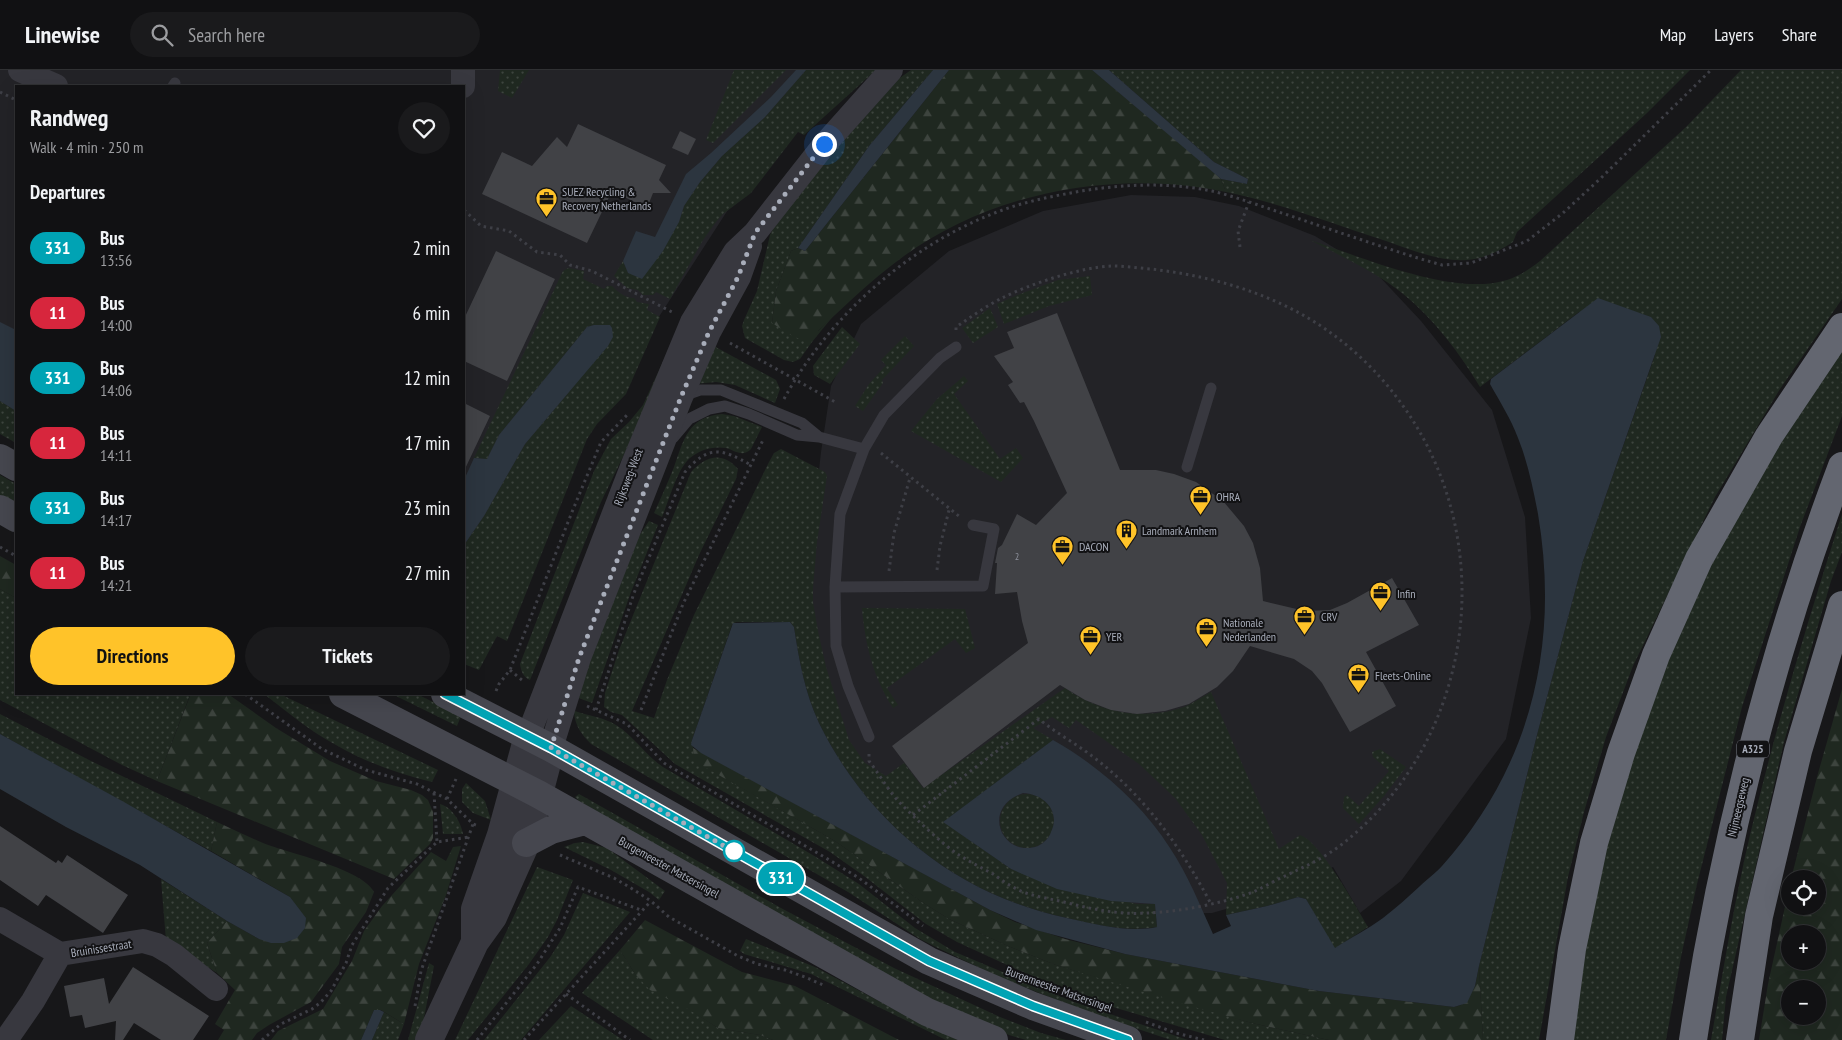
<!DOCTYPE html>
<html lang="en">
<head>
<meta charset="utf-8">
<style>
  :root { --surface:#111113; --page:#1a1a1c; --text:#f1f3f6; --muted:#9c9da0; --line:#303133; --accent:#ffc329 }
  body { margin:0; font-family:"PT Sans Narrow",sans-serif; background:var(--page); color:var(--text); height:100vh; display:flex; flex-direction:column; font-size:19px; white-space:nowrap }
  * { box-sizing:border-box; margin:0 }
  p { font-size:16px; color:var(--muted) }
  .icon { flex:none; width:28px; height:28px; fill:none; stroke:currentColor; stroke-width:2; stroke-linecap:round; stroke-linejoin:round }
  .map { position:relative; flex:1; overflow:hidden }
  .details { position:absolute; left:15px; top:15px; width:450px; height:610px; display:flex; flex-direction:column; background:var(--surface); border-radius:0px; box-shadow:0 5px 20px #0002,0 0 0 1px var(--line) }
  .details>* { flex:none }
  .badge { padding:0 10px; border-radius:16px; font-size:18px; line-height:32px }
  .controls { position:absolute; left:1781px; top:800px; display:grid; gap:10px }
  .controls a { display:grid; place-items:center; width:45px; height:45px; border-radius:50%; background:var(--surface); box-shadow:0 5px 20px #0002,0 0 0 1px var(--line); font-size:25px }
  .you { position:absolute; width:25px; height:25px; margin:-12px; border:4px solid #fff; border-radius:50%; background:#1a73e8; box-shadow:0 0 0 8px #1a73e833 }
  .map>.badge { position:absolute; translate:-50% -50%; box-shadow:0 0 0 2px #fff }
  h2 { padding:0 15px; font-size:19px; line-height:45px }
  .round { display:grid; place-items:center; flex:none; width:52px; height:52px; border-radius:26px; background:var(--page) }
  .overview { display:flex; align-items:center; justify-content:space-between; height:85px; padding:0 15px }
  h1 { font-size:24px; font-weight:700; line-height:38px }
  .button { display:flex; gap:10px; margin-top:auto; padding:10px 15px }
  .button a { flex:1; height:58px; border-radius:30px; background:var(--accent); color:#111; font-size:20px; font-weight:700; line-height:58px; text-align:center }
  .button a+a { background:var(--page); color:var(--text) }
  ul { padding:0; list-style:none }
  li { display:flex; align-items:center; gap:15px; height:65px; padding:0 15px }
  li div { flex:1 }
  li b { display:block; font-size:19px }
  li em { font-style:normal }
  li .badge { min-width:55px; font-weight:700; text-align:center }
  header { display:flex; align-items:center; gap:30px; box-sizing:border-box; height:70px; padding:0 25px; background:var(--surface); border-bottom:1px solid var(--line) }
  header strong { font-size:24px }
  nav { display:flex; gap:28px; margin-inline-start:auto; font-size:18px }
  .search { width:350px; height:45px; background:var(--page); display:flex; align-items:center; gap:12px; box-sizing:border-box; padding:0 18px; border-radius:28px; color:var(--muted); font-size:19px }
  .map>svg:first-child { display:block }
</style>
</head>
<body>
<header>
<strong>Linewise</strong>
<div class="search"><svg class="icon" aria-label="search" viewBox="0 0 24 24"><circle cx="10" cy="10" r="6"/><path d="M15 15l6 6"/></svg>Search here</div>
<nav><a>Map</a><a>Layers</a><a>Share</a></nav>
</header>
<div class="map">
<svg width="1842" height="970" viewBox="0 0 1842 970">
  <defs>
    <pattern id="grass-dots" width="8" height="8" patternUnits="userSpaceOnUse" patternTransform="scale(1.25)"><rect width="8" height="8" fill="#1f2820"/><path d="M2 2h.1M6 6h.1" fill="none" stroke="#3d443e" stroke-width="1.8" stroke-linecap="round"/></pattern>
    <pattern id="forest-firs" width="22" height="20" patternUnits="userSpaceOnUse" patternTransform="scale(1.25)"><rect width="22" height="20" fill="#1f2820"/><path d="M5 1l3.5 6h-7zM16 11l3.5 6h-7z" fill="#3d443e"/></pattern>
  </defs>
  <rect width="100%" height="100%" fill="#171719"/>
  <!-- built -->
  <path fill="#232327" d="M0 0H824L811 11 486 515 464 525V16H16V359L0 350Z
    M1131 125 1195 127 1239 136 1315 166 1377 204 1421 251 1492 340 1525 447 1531 548 1506 669 1401 811 1360 843 1333 797 1283 823 1212 843 1113 845 871 717 821 614 807 542 812 463 821 382 831 316 861 254 949 181 1043 141Z"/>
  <!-- grass -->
  <path fill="url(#grass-dots)" d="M500 0H529L512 28 498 21Z
    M734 0H786L713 73 706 70Z
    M806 0H876L804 65 798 62 751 123 723 144 716 152 703 170 670 229 656 222 653 225H643L638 220 627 218 614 206 623 191 628 203 679 152 684 136 700 112 722 86 765 47Z
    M911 0H933L869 76 798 178 791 181 776 221 772 253 818 261 834 245 812 272 800 289 793 292 784 290 745 268 742 256 744 250 757 221 770 165 781 143 894 12Z
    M1109 0H1690L1647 43 1517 162 1513 172C1499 181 1484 189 1467 190 1440 192 1412 180 1386 171 1333 154 1280 133 1226 122L1221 109 1247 114 1248 109 1214 92Z
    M1741 0H1842V229L1780 319 1715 427 1633 596 1606 667 1584 742 1568 807 1539 970H1483L1479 896 1537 665 1583 491 1655 285 1579 242 1480 317C1459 282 1434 249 1402 223 1377 203 1339 185 1310 170 1362 187 1453 227 1507 210 1519 206 1530 199 1540 191L1686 57Z
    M568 198 584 201 583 209 604 219 607 216H612C618 222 625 228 634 228L637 232 649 234 647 240 660 247 626 324 597 354 587 369 507 571 497 566 479 600 464 594V475L484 446 525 374 568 323 606 257 594 255 587 257 499 365 487 389 474 388 563 201Z
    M1090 206 1092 225 1049 236 1004 254 997 234 1020 224 1058 210Z
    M990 238 998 257 973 273 962 258Z
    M842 257 860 274 830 314 814 305 813 296Z
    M677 261 636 360 601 432 530 610C523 607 521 601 520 594L594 401 611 369 629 352 643 335Z
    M905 266 914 276 882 310 883 313 863 341 855 336 869 314 886 295 881 290Z
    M1842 273V346L1800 457 1742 637 1697 814 1681 887 1666 970H1566L1615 725 1692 531 1762 401Z
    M712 275 776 310 780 319 775 333 735 315 716 312 694 314Z
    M964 306 968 311 954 324 1000 389 1016 378 1023 388 1001 412 911 361 937 329Z
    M0 331 16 341V373L0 364Z
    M722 344 734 346 762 357 751 379C749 381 745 384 741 383 736 383 731 379 726 378 713 376 701 379 690 388 677 399 669 431 662 447L654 443C661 428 668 412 674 397 684 369 688 347 722 344Z
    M781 379 825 402 827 406 817 472 813 518V532L818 561 826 597 849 670 865 693 886 706 904 693 923 718 1065 618C1100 643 1143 651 1184 637 1193 633 1202 627 1211 622L1279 779 1300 765C1319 770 1357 838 1368 857L1334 879 1306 829 1298 827 1267 836 1226 845 1227 813 1202 765 1175 728 1139 694 1076 650 1069 658 1052 647 1033 658 1053 670 944 752 1011 799 1136 834H1155L1157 857C1127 862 1095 855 1067 848 957 825 868 753 819 653 805 623 799 590 794 557L790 552H736L732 555 692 670 695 691 835 771 922 832 949 849 1008 876 1056 895 1252 953 1329 970H1225L1116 938 1027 904 957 872 926 854 864 806 830 782 675 694 622 645 611 642 604 637 605 623 619 580 691 402C706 386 722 381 738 399L736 409 699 485 632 641 654 648 667 610 694 545 769 392 774 383Z
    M0 405 16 414V434L0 425Z
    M1842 444V482L1831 511 1784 672 1726 927 1722 970H1711C1723 902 1734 833 1750 765 1776 656 1808 550 1842 444Z
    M649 451 658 455 631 522 592 633 573 626 629 481Z
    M0 519 16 528V624H187L190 625 157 711 122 695 0 630Z
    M862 538 965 539 975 578 966 583 955 569 887 618 898 635 893 638C873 607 865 574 862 538Z
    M264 624H280L438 700 432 712C399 704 365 692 336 675 310 661 287 642 264 624Z
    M392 624H417L461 646 457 656Z
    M575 641C589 646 603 647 616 655 634 666 645 685 663 697L816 787 859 814 915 858 955 882 1074 932 1188 970H1171L1090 943 999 907 940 879 920 869 848 822 591 674C582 665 575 656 574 642Z
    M0 644 91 691 217 752 211 781 0 664Z
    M1380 679 1406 697 1384 726 1359 754 1343 738 1344 727 1347 725 1359 736 1389 701 1373 687 1372 682Z
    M466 713 485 731 491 750 473 743 462 732V719Z
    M1000 751a27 27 0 1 1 54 0a27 27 0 1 1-54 0Z
    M579 724 781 838 894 898 1000 947 1041 963 1066 970H1026L1009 965 938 933 700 802 579 731 575 727Z
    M440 734C452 737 461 752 463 764H443Z
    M583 772 607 778 665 821 659 830 649 822 611 800 564 777 575 773Z
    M537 797 573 810 557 850 548 867 529 894 468 970H455Z
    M161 809 227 851 207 873 217 903 166 871Z
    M583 823 630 842 521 970H484L551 886 564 865Z
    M746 869 815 897 903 944 958 970H946L811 904 744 884 740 881Z
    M620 880 635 904 718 958 760 965 773 970H653L582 923Z
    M429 893 434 896 423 953 415 970H408Z
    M571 936 623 970H539Z
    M384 942 404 954 398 970H372Z"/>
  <!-- forest -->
  <path fill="url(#forest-firs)" fill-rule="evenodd" d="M949 0H1092L1208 97 1221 109 1226 122C1118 99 993 121 904 186 869 211 839 242 807 271L794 267 772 253 776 221 791 181 798 178 805 181Z
    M0 486 16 495V528L0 519Z
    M1842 619V970H1759L1768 914 1790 814V836H1818V809H1791L1817 707ZM1790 864H1818V891H1790ZM1790 919H1818V946H1790Z
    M187 624H228L276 658 330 691 376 711 411 720 422 725 428 730 433 742V768L430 774 394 809 157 711 190 626Z
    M693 678 990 840 1015 852 1065 869 1125 884 1319 921 1454 937 1461 935 1475 916 1479 896 1483 970H1329L1252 953 1183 934 1056 895 1008 876 949 849 922 832 835 771 694 691Z
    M217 752C232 759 247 766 263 773 288 783 363 799 374 822L366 842 342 877 339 894 311 932 269 955 257 963 252 970H218L224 960 215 954 235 920 217 903 207 873 227 851 259 869 290 827 211 781Z
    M461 776 446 825 419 894 404 954 381 940H374L361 970H271L278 961 323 939 352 891 364 861 382 836 431 782 446 791 453 777Z
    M645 850 742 902 795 916 899 970H773L760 965 718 958 688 939 650 920 635 904 620 880Z"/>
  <!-- water -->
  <path fill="#2c353f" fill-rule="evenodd" d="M796 0H806L765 47 722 86 700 112 684 136 679 152 663 181 642 209 628 203 623 191 636 161 655 167 686 104 711 83 771 27Z
    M933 0H949L805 181 798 178 869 76Z
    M1092 0H1109L1214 92 1248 109 1247 114 1221 109Z
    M1598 228 1651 247 1659 256 1661 267 1583 491 1537 665 1479 896 1475 916 1467 933 1454 937 1319 921 1125 884 1036 860 990 840 701 683 691 675 692 670 733 553 790 552 794 557C799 590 805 623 819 653 868 753 957 825 1067 848 1095 854 1128 863 1157 857L1155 834 1111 831 1057 819 1011 799 943 752 1053 670C1099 696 1142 734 1170 778 1188 805 1200 835 1213 864L1231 856 1226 845 1267 836 1298 827 1306 829 1335 878C1350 868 1368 859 1383 848 1396 838 1408 827 1420 816 1427 809 1436 803 1442 796 1531 696 1560 575 1538 444 1533 418 1528 393 1518 368 1511 349 1500 332 1490 314L1491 309ZM1023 723C1044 724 1061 741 1051 762 1049 768 1044 773 1038 776 1003 789 979 738 1023 723Z
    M0 252 16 260V341L0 331Z
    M594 255H610L612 258 613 267 608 276 525 374 484 446 464 475V410L474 388 487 389 499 365 587 257Z
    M0 664 124 732 290 827 306 848 305 858 297 868 284 873H271L259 869 227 851 140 795 66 757 0 719Z
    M374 940H380L384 942 372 970H361Z"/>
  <!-- building -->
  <path fill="#414246" d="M578 54 666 95 659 110 671 123H653L647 138 612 121 587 173 482 124 502 82 532 96 557 67 567 77Z
    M680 61 696 69 688 85 672 78Z
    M496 181 555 209 507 311 464 291V249Z
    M1057 243 1120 400H1156L1174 404 1196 412 1223 431 1244 456 1253 473 1260 498 1263 531 1305 541 1330 540 1347 533 1392 508 1419 555 1366 582 1396 636 1350 662 1322 613 1312 601 1294 589 1250 576 1233 601 1217 617 1189 634 1165 641 1137 644 1111 640 1085 630 1060 615 924 718 892 676 1028 573 1022 551 1017 522 995 524 997 493H995L998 478 1002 475 1017 444 1036 455 1067 423 1034 351 1024 332 1020 333 1008 315 1013 312 994 286 1014 278 1007 262Z
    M464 333 490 346 464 401Z
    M0 756 56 793 58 790 62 793 67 785 128 825 103 863 46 825 38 836 0 810Z
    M133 897 209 946 193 970H161L134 953 123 970H115L116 951 85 958 82 945 70 947 64 916 104 908 109 934Z"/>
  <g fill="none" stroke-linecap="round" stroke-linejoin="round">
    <!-- path -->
    <path stroke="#3e3f46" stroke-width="3" stroke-dasharray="2.5 4" stroke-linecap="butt" d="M0 22 16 30
      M464 140 481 156 509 161 537 182 560 185 570 195 592 201 672 242
      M1240 177 1238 161 1249 132
      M730 273 837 333
      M784 329C828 248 906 178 992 144 1019 133 1048 127 1076 122 1121 114 1167 112 1212 121 1237 127 1263 137 1288 145 1332 160 1376 175 1421 189L1442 195 1471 193 1527 171 1563 143 1601 108 1711 0
      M881 383 960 447
      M0 477 16 486
      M937 500 940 476 949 440
      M889 501 894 463 910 408
      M510 600 523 611
      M496 621 499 614 510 600 572 442 601 372 627 345
      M245 624 322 679 366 700 417 714 447 729 473 754 478 756
      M587 636 627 654 664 693 831 791 859 808 923 856
      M596 640 634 523 685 402C709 374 722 379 751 395
      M641 640 683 534 764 368
      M869 684V691C880 705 889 722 901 734 916 749 942 774 959 785 970 792 982 798 993 804 1003 811 1014 819 1026 823 1038 827 1051 829 1064 832 1091 839 1119 845 1147 843 1179 842 1224 833 1253 822 1264 817 1276 810 1287 805 1306 796 1324 788 1341 775 1452 689 1490 536 1441 407 1412 330 1352 265 1277 232 1237 214 1194 204 1151 199 1138 198 1125 196 1112 196 1081 197 1030 214 1002 228 986 236 971 247 956 257V262
      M434 723 437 772
      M447 729 456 709
      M913 745 1039 649C1056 663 1075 673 1092 686 1144 725 1181 777 1211 834
      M560 785 614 808 631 818 651 831 669 847 738 886 757 894 785 900 805 907 823 915
      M566 924 630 970
      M415 936 421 901 473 754
      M1146 952 1176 963 1204 970
      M262 970 281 954 312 939 320 933 331 921 346 893 352 875 388 818 437 772 469 767
      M477 970 537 894 560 858 578 817 641 840
      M524 970 651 831"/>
    <!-- service -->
    <path stroke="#38383f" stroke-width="11" d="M173 16 175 13
      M683 326 700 320H721L802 353 819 367
      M673 368 689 349 709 339 725 336 749 344 797 365 819 367 864 379 840 444 835 517 836 576 848 616 869 667
      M864 379 884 345 940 288 956 277
      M1187 397 1211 318
      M835 517 983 516 994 459 973 455"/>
    <!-- minor -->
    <path stroke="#38383f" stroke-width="24" d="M20 0 56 16
      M463 0V16
      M528 666 633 394 692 252 735 182 755 163 824 75 891 0
      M551 678 579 588 681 327 709 262 739 207 750 176
      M0 849 60 884 143 871 157 875 174 885 216 919
      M6 970 33 931 60 884"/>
    <!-- tertiary -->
    <path stroke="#38383f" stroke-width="28" d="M475 872V839L501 765 528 666
      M429 970 475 872 493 847 526 773 551 678"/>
    <!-- secondary -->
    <path stroke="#46474f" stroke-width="28" d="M0 388 16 397
      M0 439 16 448
      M343 624 538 724 927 942 994 970
      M445 624 551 678 929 891 1033 936 1128 970
      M526 773 551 760 585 751"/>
    <!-- motorway -->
    <path stroke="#636670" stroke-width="28" d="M1560 970 1572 879 1594 773 1621 683 1656 585 1699 489 1769 366 1842 257
      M1693 970C1723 774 1772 581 1842 396
      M1740 970 1759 846 1798 681 1842 535"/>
  </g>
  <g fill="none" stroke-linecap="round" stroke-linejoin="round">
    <defs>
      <path id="line" d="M445 624 551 678 929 891 1033 936 1128 970"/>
    </defs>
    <!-- line casing -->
    <use href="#line" stroke="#fff" stroke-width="11"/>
    <!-- line -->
    <use href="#line" stroke="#00a3b4" stroke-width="8"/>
    <!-- walk -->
    <path stroke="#a8adba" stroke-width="5" stroke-dasharray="0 9" d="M734 781 740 785 551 678 579 588 681 327 709 262 738 207 755 163 824 74"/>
  </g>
  <!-- icons -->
  <defs>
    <symbol id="office-pin" viewBox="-11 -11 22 30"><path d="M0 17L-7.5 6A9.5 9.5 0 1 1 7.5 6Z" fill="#ffc329" stroke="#121214"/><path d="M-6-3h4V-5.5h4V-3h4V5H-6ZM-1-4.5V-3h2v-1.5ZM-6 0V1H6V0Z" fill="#111"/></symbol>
    <symbol id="building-pin" viewBox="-11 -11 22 30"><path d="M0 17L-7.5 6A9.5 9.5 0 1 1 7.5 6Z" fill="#ffc329" stroke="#121214"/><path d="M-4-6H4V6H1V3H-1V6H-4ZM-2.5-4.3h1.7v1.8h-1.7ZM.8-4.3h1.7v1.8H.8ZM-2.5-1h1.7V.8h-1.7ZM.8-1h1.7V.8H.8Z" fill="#111"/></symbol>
  </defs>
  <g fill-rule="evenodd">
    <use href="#office-pin" x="534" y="116" width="25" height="34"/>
    <use href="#office-pin" x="1188" y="414" width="25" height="34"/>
    <use href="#building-pin" x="1114" y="448" width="25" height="34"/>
    <use href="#office-pin" x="1050" y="464" width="25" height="34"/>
    <use href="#office-pin" x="1368" y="510" width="25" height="34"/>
    <use href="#office-pin" x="1292" y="534" width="25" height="34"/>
    <use href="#office-pin" x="1194" y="546" width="25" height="34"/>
    <use href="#office-pin" x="1078" y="554" width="25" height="34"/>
    <use href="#office-pin" x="1346" y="592" width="25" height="34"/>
  </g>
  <!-- markers -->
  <circle fill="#fff" stroke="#00a3b4" stroke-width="2.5" cx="734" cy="781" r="10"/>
  <g text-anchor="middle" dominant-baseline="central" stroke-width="4" stroke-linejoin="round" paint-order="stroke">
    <!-- number labels -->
    <g font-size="10" fill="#8e929d">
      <text x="1017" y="486">2</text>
    </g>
    <!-- shield labels -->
    <rect fill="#121214" stroke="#7b7e88" stroke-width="1" x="1737" y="670.5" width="32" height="17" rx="4"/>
    <g font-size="11" font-weight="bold" fill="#a8adba">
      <text x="1753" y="679">A325</text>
    </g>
    <!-- poi labels -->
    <g font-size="12" fill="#a8adba" stroke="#121214" text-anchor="start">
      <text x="562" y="121">SUEZ Recycling &amp;<tspan x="562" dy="14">Recovery Netherlands</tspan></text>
      <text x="1216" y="426">OHRA</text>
      <text x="1142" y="460">Landmark Arnhem</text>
      <text x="1079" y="476">DACON</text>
      <text x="1397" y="523">Infin</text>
      <text x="1321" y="546">CRV</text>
      <text x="1223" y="552">Nationale<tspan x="1223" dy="14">Nederlanden</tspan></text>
      <text x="1106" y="566">YER</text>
      <text x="1375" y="605">Fleets-Online</text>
    </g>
    <!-- street labels -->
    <g font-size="12" fill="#a8adba" stroke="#121214">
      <text transform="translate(628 407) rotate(-69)">Rijksweg-West</text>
      <text transform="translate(1738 737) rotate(-77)">Nijmeegseweg</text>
      <text transform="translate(669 797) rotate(29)">Burgemeester Matsersingel</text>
      <text transform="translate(101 878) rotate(-9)">Bruinissestraat</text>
      <text transform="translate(1059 919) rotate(20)">Burgemeester Matsersingel</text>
    </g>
  </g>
</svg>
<div class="controls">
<a><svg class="icon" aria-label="locate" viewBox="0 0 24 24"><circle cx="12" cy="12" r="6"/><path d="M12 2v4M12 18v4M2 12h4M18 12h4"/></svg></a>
<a>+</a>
<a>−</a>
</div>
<div class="you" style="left:824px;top:74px"></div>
<b class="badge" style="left:781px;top:808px;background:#00a3b4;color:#fff">331</b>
<section class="details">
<div class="overview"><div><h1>Randweg</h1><p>Walk · 4 min · 250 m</p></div><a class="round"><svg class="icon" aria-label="heart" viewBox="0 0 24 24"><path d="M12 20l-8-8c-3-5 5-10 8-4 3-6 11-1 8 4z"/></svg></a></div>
<h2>Departures</h2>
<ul>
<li><span class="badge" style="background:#00a3b4;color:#fff">331</span><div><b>Bus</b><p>13:56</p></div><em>2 min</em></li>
<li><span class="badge" style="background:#d7263d;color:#fff">11</span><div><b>Bus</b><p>14:00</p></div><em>6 min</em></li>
<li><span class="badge" style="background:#00a3b4;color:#fff">331</span><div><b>Bus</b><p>14:06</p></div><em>12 min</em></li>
<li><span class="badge" style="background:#d7263d;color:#fff">11</span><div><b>Bus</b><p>14:11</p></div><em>17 min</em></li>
<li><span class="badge" style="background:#00a3b4;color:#fff">331</span><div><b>Bus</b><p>14:17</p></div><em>23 min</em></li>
<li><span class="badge" style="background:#d7263d;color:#fff">11</span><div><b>Bus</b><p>14:21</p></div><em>27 min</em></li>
</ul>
<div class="button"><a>Directions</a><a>Tickets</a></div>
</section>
</div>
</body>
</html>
